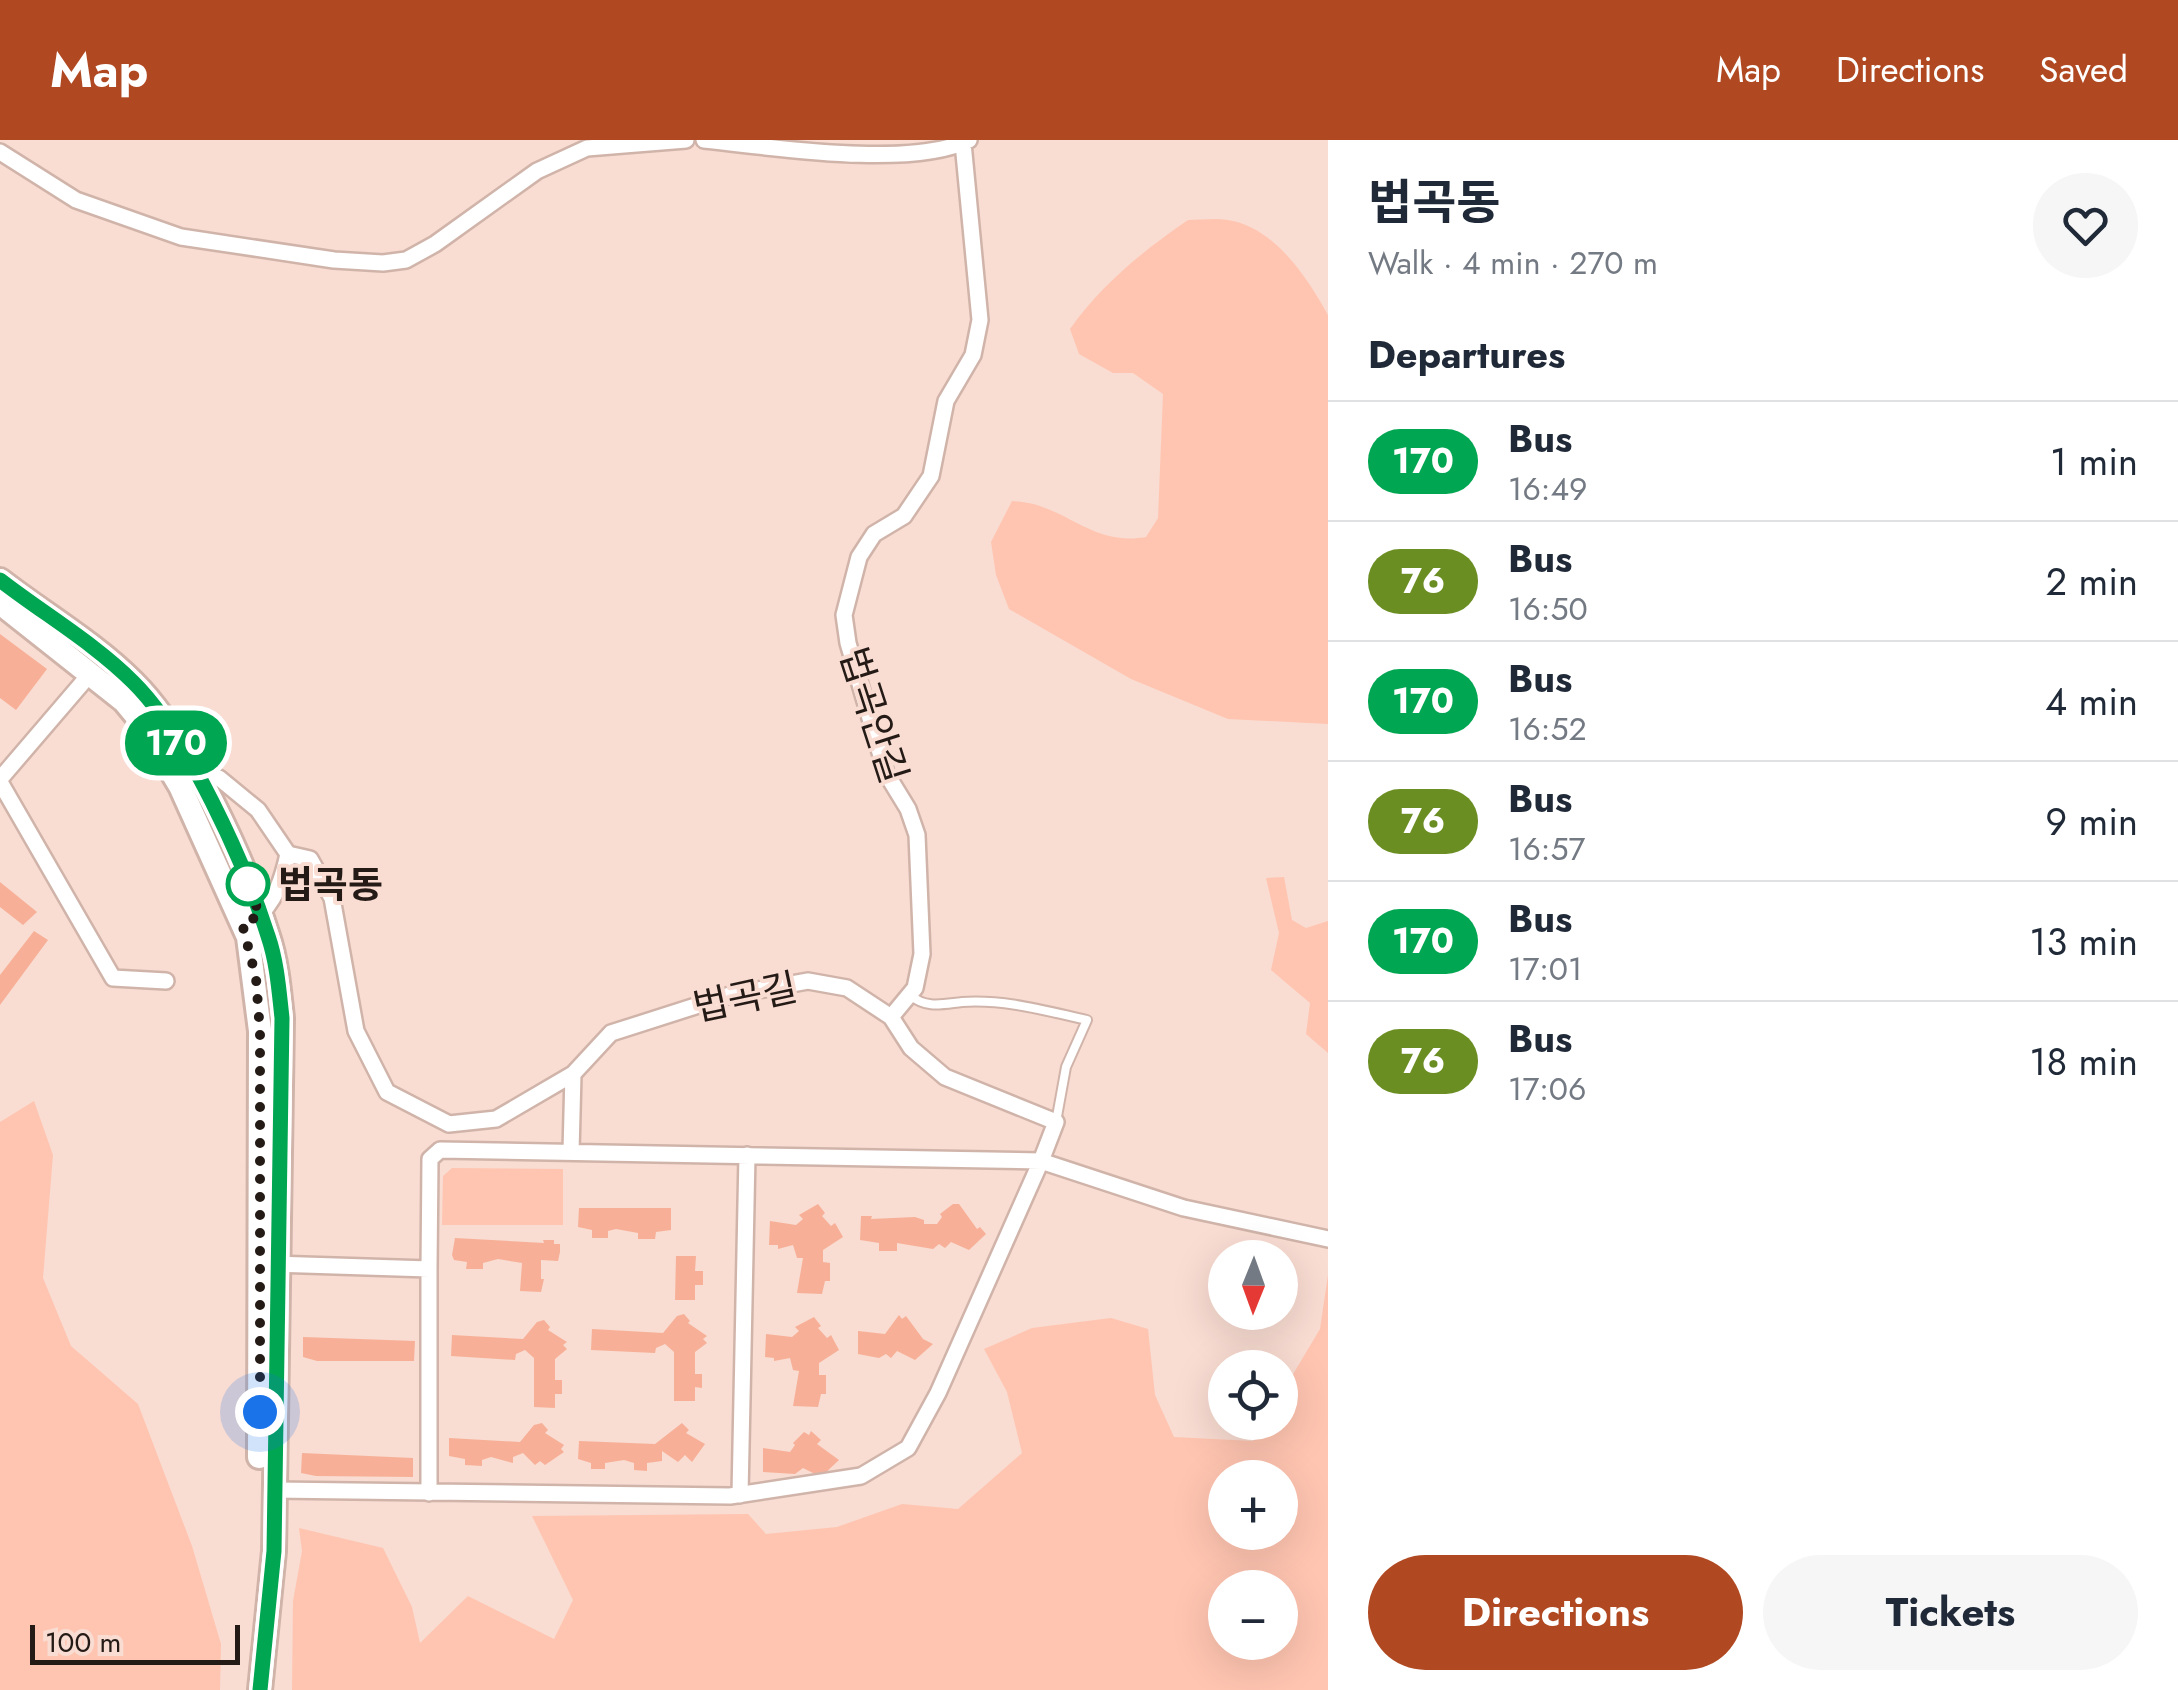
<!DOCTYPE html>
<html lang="en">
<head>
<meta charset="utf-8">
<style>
  :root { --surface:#fff; --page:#f6f6f7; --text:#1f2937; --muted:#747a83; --line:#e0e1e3; --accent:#b04922 }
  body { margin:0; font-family:Jost,"Noto Sans KR",sans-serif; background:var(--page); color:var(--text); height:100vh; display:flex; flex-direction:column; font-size:38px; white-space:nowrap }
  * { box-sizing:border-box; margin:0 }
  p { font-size:32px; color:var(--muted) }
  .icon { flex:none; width:55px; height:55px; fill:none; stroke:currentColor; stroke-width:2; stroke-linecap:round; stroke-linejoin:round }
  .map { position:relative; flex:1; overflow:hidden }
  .sheet { display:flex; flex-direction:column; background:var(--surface); width:850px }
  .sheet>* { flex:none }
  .badge { padding:0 20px; border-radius:32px; font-size:35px; line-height:65px }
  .needle { width:65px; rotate:181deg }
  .controls { position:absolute; left:1208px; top:1100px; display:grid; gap:20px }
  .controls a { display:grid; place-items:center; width:90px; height:90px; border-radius:50%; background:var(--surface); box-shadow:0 10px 40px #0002; font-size:50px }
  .scale { position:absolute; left:30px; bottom:25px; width:210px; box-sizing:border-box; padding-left:10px; border:5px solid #241a16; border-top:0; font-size:28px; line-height:35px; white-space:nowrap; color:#241a16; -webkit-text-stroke:8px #f9dcd2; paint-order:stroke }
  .you { position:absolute; width:50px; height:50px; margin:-25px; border:8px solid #fff; border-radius:50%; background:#1a73e8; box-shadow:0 0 0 15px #1a73e833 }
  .map>.badge { position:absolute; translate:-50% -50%; box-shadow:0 0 0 5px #fff }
  h2 { padding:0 40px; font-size:38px; line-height:90px }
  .round { display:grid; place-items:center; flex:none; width:105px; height:105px; border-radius:52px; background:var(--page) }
  .overview { display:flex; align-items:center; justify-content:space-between; height:170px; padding:0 40px }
  h1 { font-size:48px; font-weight:700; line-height:75px }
  .primary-button { display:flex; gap:20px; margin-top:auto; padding:20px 40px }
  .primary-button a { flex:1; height:115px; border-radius:60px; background:var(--accent); color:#fff; font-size:40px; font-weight:700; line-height:115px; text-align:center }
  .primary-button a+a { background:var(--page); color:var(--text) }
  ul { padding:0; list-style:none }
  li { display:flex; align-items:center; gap:30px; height:120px; padding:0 40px; border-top:2px solid var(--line) }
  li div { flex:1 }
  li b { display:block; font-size:38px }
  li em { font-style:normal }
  li .badge { min-width:110px; font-weight:700; text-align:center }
  header { display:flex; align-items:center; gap:60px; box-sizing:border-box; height:140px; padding:0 50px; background:var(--accent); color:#fff }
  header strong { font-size:48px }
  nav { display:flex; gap:55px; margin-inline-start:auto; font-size:35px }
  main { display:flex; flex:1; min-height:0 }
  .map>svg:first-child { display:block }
</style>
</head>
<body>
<header>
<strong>Map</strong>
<nav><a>Map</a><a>Directions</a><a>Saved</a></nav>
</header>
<main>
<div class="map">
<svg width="1328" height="1550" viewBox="0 0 1328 1550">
  <rect width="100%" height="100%" fill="#f9dcd2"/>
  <!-- green -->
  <path fill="#ffc5b1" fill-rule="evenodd" d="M1188 80C1201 80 1215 78 1228 80 1274 87 1307 137 1328 175V584L1228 579 1131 539 1009 469 996 435 991 402 1012 361C1066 363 1089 407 1146 397L1158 378 1163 254 1133 233H1113L1079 214 1070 189C1101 145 1144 110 1188 80Z
    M1284 737 1292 780 1306 788 1328 781V913L1306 894 1310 863 1271 830 1279 793 1266 738Z
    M34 961 53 1015 43 1138 71 1206 138 1264 192 1406 221 1504 220 1550H0V982Z
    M452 1028 563 1029V1085H442L443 1036Z
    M1328 1135V1550H292L293 1461 302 1411 299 1388 383 1408 412 1467 420 1503 468 1456 554 1499 573 1460 532 1376 748 1374 766 1394 837 1387 902 1364 958 1369 1022 1313 1007 1252 984 1209 1032 1188 1111 1178 1148 1189 1155 1255 1174 1297 1253 1301 1264 1283 1280 1282V1256L1320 1189ZM1225 1338H1280V1392H1225ZM1225 1448H1280V1502H1225Z"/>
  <!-- building -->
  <path fill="#f7b097" d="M0 494 47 529 16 570 0 558Z
    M0 742 37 772 23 785 0 767Z
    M34 791 48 800 0 865V835Z
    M818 1064 825 1073 822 1076 831 1086 835 1083 843 1097 823 1110V1122L830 1123V1141H825L822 1154 797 1153 803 1118H797L793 1105 778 1109V1105H769L770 1081 796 1085 803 1079 799 1075Z
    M953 1064H959L977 1089 980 1087 986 1094 969 1110 951 1102 945 1108 939 1104 933 1109 897 1103V1111H879V1103L860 1100 861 1076H872L871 1079 915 1077 924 1080V1084H937L942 1077 940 1074Z
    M579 1068H671V1090L656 1092 655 1099H638V1093L616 1089 608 1091V1098H592V1090L578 1087Z
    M455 1098 544 1103 543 1100H554V1104H560V1112L558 1121 541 1120V1139H544L541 1152 520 1151 522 1123 498 1119 483 1123V1129H466L467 1122 454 1120 452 1115Z
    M676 1116H696L695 1131H703V1145H695V1160H675Z
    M684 1174 690 1181 688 1183 707 1196 703 1199 707 1203 695 1212V1234H702V1248L695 1247V1261H674V1212L665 1204 656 1208 655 1213 591 1210 592 1189 663 1193 677 1176Z
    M899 1175 902 1179 906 1176 923 1199 933 1204 915 1220 897 1211 891 1218 886 1214 879 1218 858 1214V1191L885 1194Z
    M814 1177 821 1186 818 1188 827 1198 831 1195 839 1210 819 1223V1235H826V1254H821L818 1267 793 1266 799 1231 793 1230 790 1218 774 1221V1218L765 1217 766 1194 792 1197 799 1191 795 1187Z
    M544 1180 550 1187 548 1190 567 1202 563 1205 567 1209 555 1219V1240H562V1254H555V1268L534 1267V1218L525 1210 516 1214 515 1220 451 1216 452 1195 523 1199 537 1182Z
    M303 1197 415 1201 414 1221H317L303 1217Z
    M542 1283 548 1290 545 1293 564 1305 561 1309 564 1312 545 1325 540 1321 535 1325 523 1313 513 1317V1323L491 1317 482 1320V1326L465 1325V1319L449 1316V1298L520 1302 534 1285Z
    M682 1283 689 1290 686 1293 705 1304 692 1322 685 1315 678 1322 662 1311V1321L647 1323V1331L634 1330V1323L624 1320 605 1323V1329H591V1323L578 1319 579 1301 655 1304Z
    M811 1291 821 1300 817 1304 839 1320 821 1337 803 1328 795 1334 763 1332V1308L790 1312 795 1305 793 1303 804 1292 809 1295Z
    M302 1313 413 1318V1337L316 1336 301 1333Z"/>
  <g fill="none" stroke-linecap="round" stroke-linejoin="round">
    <defs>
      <path id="service" d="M910 855C926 869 943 864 962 862 1005 859 1046 871 1087 880L1066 927 1056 982"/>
      <path id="minor" d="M704 0C771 7 910 29 969 0
        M0 12 76 60 181 97 334 120 383 123 406 120 435 104 537 31 587 8 686 0
        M0 639 90 534
        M195 639 219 638 258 670 288 714 310 719 332 758 356 891 387 952 449 984 496 979 573 934
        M0 642 113 838 166 841
        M255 778C275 764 283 737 288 714
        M891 877 915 848 922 814 917 695 908 669 886 633 848 503 844 475 859 417 874 394 904 376 931 336 946 261 973 215 980 180 963 3
        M571 1012 573 934 611 893 730 855 808 841 847 848 891 877 911 908 945 937 1056 982 1041 1021 1184 1068 1328 1099
        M273 1124 429 1129 430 1019 440 1010 1041 1021 938 1253 908 1308 861 1336 730 1356 274 1350
        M429 1353V1129
        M740 1355 747 1015"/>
      <path id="secondary" d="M0 440C44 474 94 503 133 542 187 595 245 723 268 796 277 823 279 851 282 878L274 1411 260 1550
        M0 463 124 561 143 584 180 646 248 797 260 891 259 1317"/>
    </defs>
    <!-- service casing -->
    <use href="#service" stroke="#d0b4aa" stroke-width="12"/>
    <!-- minor casing -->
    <use href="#minor" stroke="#d0b4aa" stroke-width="20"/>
    <!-- secondary casing -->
    <use href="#secondary" stroke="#d0b4aa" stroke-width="28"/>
    <!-- service -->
    <use href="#service" stroke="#fff" stroke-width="8"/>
    <!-- minor -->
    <use href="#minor" stroke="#fff" stroke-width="15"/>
    <!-- secondary -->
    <use href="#secondary" stroke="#fff" stroke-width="22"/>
  </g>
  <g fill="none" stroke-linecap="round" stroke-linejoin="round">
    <defs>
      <path id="line" d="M0 440C44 474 94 503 133 542 187 595 245 724 268 796 277 822 279 851 282 878L274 1411 260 1550"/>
    </defs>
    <!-- line casing -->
    <use href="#line" stroke="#fff" stroke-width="22"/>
    <!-- line -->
    <use href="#line" stroke="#00a651" stroke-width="15"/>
    <!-- walk -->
    <path stroke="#241a16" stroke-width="10" stroke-dasharray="0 18" d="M248 744 246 738 260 776 242 783 256 838 260 892V1272"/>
  </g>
  <!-- markers -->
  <circle fill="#fff" stroke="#00a651" stroke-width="5" cx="248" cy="744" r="20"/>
  <g text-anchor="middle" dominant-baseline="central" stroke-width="8" stroke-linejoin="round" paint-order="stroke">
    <!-- street labels -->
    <g font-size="38" fill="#241a16" stroke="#f9dcd2">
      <text transform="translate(874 575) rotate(72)">법곡안길</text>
      <text transform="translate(745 857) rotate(-12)">법곡길</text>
    </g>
    <!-- stop labels -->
    <g font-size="38" font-weight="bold" fill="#241a16" stroke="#f9dcd2" text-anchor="start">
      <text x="278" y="744">법곡동</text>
    </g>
  </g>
</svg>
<div class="controls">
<a><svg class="needle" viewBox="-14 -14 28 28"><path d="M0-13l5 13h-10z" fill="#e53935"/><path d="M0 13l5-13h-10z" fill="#747a83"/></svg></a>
<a><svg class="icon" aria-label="locate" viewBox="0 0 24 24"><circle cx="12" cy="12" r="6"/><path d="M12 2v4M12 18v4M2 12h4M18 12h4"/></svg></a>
<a>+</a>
<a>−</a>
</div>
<div class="scale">100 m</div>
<div class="you" style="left:260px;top:1272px"></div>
<b class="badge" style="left:176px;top:603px;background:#00a651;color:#fff">170</b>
</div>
<section class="sheet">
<div class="overview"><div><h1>법곡동</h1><p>Walk · 4 min · 270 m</p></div><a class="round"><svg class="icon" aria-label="heart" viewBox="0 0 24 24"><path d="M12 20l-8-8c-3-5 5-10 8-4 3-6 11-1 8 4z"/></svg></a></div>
<h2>Departures</h2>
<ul>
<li><span class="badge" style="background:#00a651;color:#fff">170</span><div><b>Bus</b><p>16:49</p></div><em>1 min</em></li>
<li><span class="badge" style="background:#6b8e23;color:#fff">76</span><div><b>Bus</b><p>16:50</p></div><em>2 min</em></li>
<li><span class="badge" style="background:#00a651;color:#fff">170</span><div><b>Bus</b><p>16:52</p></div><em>4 min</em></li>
<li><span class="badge" style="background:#6b8e23;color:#fff">76</span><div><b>Bus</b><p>16:57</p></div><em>9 min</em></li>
<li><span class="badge" style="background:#00a651;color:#fff">170</span><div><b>Bus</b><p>17:01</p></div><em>13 min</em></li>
<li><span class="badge" style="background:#6b8e23;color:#fff">76</span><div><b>Bus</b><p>17:06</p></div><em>18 min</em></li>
</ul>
<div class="primary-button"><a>Directions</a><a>Tickets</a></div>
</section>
</main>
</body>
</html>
